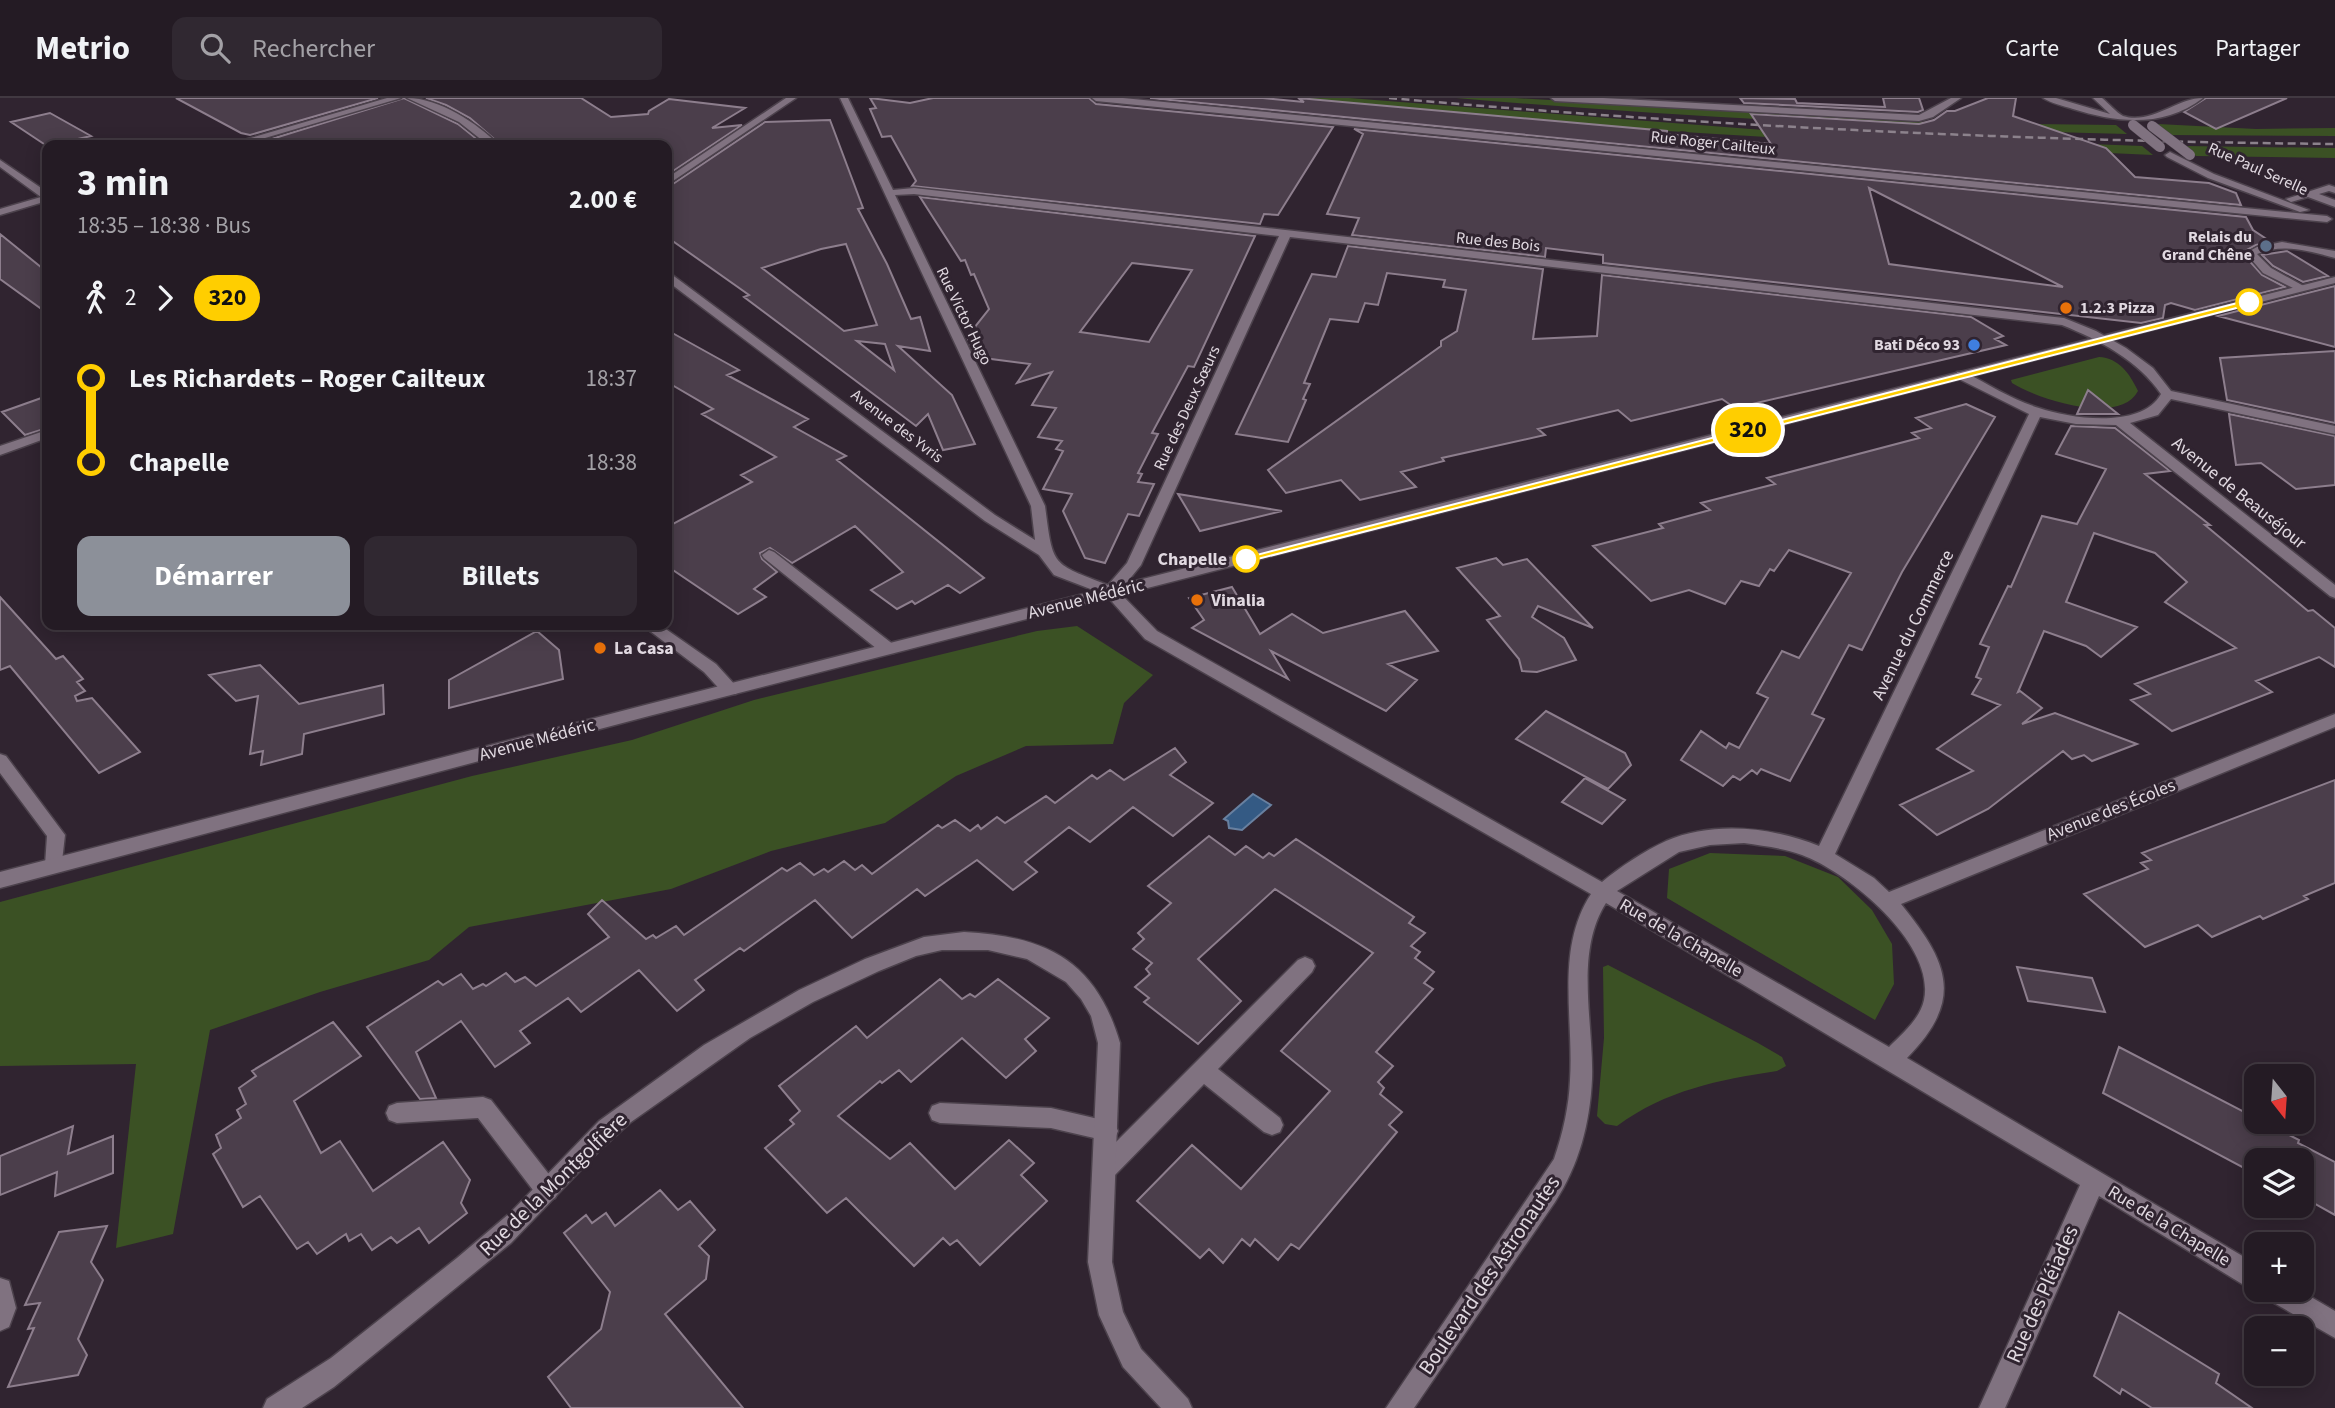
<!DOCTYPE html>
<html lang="fr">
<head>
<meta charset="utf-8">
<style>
  :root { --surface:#241b24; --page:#302831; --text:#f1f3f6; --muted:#a3a1a6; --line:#413941; --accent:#8c9099 }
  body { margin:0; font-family:"Source Sans 3",sans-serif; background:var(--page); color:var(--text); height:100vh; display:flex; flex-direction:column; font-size:26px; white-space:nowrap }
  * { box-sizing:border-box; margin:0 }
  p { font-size:23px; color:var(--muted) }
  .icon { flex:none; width:38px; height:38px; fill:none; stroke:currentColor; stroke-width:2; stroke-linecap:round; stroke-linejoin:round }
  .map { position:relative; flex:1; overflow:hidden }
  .panel { position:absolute; left:42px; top:42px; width:630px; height:490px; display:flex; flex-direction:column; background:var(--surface); border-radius:14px; box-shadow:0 4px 18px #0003,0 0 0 2px var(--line) }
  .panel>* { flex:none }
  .badge { padding:0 14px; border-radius:23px; font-size:24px; line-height:46px }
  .needle { width:46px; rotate:163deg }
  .tools { position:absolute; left:2244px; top:966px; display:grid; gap:14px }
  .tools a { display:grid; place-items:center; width:70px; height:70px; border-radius:14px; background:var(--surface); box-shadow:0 4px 18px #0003,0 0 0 2px var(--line); font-size:35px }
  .map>.badge { position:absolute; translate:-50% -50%; box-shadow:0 0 0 4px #fff }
  .legs { display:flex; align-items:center; gap:10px; height:77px; padding:0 35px; font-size:23px }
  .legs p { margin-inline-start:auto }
  .overview { display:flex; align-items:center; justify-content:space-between; height:119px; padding:0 35px }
  h1 { font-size:38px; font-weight:700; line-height:52px }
  .primary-button { display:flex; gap:14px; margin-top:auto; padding:14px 35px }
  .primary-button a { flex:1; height:80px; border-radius:14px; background:var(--accent); color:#fff; font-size:28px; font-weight:700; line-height:80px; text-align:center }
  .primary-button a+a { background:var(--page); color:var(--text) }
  ul { padding:0 35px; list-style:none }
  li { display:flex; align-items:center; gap:24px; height:84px; font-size:26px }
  li i { display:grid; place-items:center; width:10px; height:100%; margin:0 9px; background:currentColor }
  li i::after { content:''; width:18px; height:18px; margin:-9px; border:5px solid; border-radius:50%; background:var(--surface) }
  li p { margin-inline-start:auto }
  li:first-child i { background:linear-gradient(#0000 50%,currentColor 0) }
  li:last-child i { background:linear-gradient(currentColor 50%,#0000 0) }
  header { display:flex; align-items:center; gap:42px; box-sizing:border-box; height:98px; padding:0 35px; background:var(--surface); border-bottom:2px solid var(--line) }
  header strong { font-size:33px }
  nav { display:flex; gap:38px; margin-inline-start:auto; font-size:24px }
  .search { width:490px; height:63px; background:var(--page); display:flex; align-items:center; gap:18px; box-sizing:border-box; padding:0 24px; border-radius:14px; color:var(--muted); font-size:26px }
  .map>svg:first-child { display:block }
</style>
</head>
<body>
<header>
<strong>Metrio</strong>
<div class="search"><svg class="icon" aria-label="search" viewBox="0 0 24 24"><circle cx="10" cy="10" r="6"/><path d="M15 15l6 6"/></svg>Rechercher</div>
<nav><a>Carte</a><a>Calques</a><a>Partager</a></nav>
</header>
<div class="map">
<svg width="2335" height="1310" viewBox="0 0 2335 1310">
  <rect width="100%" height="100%" fill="#302430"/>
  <!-- green -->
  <path fill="#3b5124" d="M1300 0H1349L1790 34 2142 48 2153 57C1870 45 1581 34 1300 0Z
    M1456 0H1515L1946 25 2116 27 2127 36C1903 30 1680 19 1456 0Z
    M2158 26 2256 31 2335 30V38L2167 37Z
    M2184 48 2335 50V60L2196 58Z
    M2099 259C2119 260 2130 276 2138 293 2120 328 2037 301 2012 285L2011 282Z
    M1077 528 1153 577 1124 605 1113 646 1026 648 956 678 885 725 771 753 671 791 469 829 429 862 320 894 210 932 173 1136 116 1150 136 966 0 968V804L472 678 632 642 754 602 1037 533Z
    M1710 755 1785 758 1838 779 1872 812 1892 846 1894 886 1875 922 1667 800 1669 771Z
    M1608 867 1758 945 1782 959 1786 968 1777 973C1718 982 1666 992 1617 1028L1605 1026 1597 1018 1604 940 1603 869Z"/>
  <!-- water -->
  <path fill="#345a84" stroke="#6880a0" stroke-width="2" d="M1253 696 1271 707 1242 732 1229 730 1228 723 1224 721Z"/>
  <!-- building -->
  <path fill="#4b3e4b" stroke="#8d7e8d" stroke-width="2" fill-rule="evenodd" d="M176 0H378L250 37 241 35Z
    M404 0 458 26 484 47H269L262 44Z
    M426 0H581L611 19 648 16 649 13 669 1 745 10 712 30 742 27 667 77V47H501L470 20 446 7Z
    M870 0 910 5 933 0H1089L1096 6 1333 29 1278 117 1264 116 1260 126 912 88 916 83 891 38 882 39 870 11 876 10Z
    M1150 0H1263L1304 4 1298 0 1667 33V36L1771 46 1751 16 1919 26 1934 22 1947 13H1955L1988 0H2016L2013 18 2106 50 2135 79 2209 85 2236 95 2241 107Z
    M1740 0 1795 1 1797 5 1885 9 1883 0H1919L1923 12 1918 14 1744 5Z
    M2206 0H2287L2216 31 2184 14Z
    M50 15 91 38 47 48 11 24Z
    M830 22 863 110 858 111 887 166 911 221 920 219 930 253 898 248 952 297 975 346 943 352 928 316 916 328 744 199 749 197 667 139V90L765 24ZM846 146 877 227 844 233 762 170 821 151ZM857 243 885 246 894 272Z
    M1354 31 2246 119 2253 132 2271 144 2256 147 2245 153 2244 157 2262 177 2285 189 2195 212 2171 205 2165 207 2163 220 2141 225 1603 165V157L1546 150 1545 159 1352 137 1359 120 1327 116 1363 36ZM1869 90 2063 189 1889 166Z
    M920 99 1255 138 1194 269 1188 268 1152 335 1158 336 1138 375 1142 376 1138 384 1154 386 1139 418 1128 416 1105 465 1085 460 1063 413 1072 396 1043 391 1063 353 1056 351 1062 343 1038 339 1056 310 1032 307 1052 274 1017 285 1030 266 976 259 967 239 989 211 974 176 971 177 965 162 961 163ZM1132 165 1192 172 1149 244 1080 234Z
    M0 136 47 174V215L0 181Z
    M1348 148 1543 171 1533 241 1597 238 1602 177 1971 219 2003 238 1995 241 2006 247 1735 310 1722 301 1631 323 1618 312 1538 331 1545 337 1442 360 1444 363 1401 374 1416 389 1360 402 1341 382 1286 395 1268 372 1441 248V243L1457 233 1466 192 1443 189 1445 182 1387 175 1378 207 1365 205 1358 224 1330 221 1304 285 1310 286 1303 301 1306 302 1288 344 1236 336 1312 176 1336 179Z
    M2287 153 2328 178 2303 184 2273 168 2262 157Z
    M2335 188V249L2218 218Z
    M667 232 739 272 727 277 808 321 794 329 846 358 837 362 984 480 960 495 948 487 915 506 912 503 897 511 871 492 903 474 855 428 792 465 770 450 760 455 762 461 777 474 754 491 766 499 738 516 667 468V429L752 384 741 377 776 359 702 316 713 311 667 284Z
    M2335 253V325L2227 302 2220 260Z
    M2088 292 2118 316H2077Z
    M47 298V330L25 337 2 314Z
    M1966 306 1995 319 1902 474 1862 552 1849 547 1812 616 1824 621 1790 683 1761 671 1757 676 1752 672 1740 682 1733 678 1723 688 1681 662 1701 633 1726 650 1729 645 1739 650 1768 600 1757 595 1782 553 1799 560 1851 475 1789 452 1774 473 1770 471 1759 488 1741 483 1725 506 1689 492 1651 503 1593 448 1663 430 1659 426 1710 412 1701 405 1775 386 1767 380 1919 340 1912 335 1931 330 1916 320Z
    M2229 316 2335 338V387L2296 391 2261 365 2236 367Z
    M2071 328 2115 330 2170 373 2145 376 2210 427H2205L2308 513 2313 512 2335 530V569L2319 559 2256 583 2272 594 2172 633 2131 602 2150 596 2135 586 2236 550 2165 504 2187 484 2155 455 2094 435 2066 504 2137 529 2101 559 2086 548 2044 533 2018 594 2020 593 2042 610 2022 626 2055 615 2137 646 2092 663 2084 657 2072 661 2063 653 1988 711 1937 737 1900 707 1973 673 1937 651 2000 607 1972 596 1981 581 1976 579 1989 549 1980 546 2008 488 2011 489 2042 418 2077 426 2106 371 2056 356Z
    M1178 396 1282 413 1200 433Z
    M1496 460 1503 467 1527 461 1593 530 1538 508 1532 519 1564 540 1576 562 1537 574 1522 573 1519 561 1487 522 1500 518 1457 470Z
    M1232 489 1260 536 1292 516 1323 535 1405 513 1438 553 1388 566 1417 582 1386 613 1271 553 1288 581 1192 530 1204 522 1189 500Z
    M0 499 56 561 63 558 83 581 77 584 85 593 75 598 77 603 92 600 140 654 99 675 10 568 0 572Z
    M537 533 559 552 563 581 449 610V582Z
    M260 567 299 606 383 587 384 616 304 636 302 656 261 667 263 653 250 656 258 598 236 603 209 577Z
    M1546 613 1625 655 1631 667 1608 691 1516 641Z
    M1175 650 1186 664 1170 677 1213 705 1173 738 1133 709 1090 744 1069 729 1025 764 1037 774 1013 792 977 762 925 798 917 791 852 840 815 802 744 853 740 850 695 882 704 892 677 913 639 872 581 914 568 900 520 933 530 945 495 969 461 923 416 954 436 1000 420 1001 367 929 438 883 443 887 461 876 473 891 483 886 486 888 506 875 515 884 525 879 536 888 609 839 588 816 602 802 646 841 653 837 656 840 676 828 684 837 782 770 787 773 800 765 814 777 824 771 828 774 844 763 855 772 862 767 872 776 938 727 942 730 955 722 970 733 978 727 981 731 997 719 1005 725 1046 698 1055 705 1092 677 1097 681 1110 672 1124 682Z
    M1585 680 1625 702 1602 726 1562 704Z
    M2335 682V785L2304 798 2308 801 2263 821 2260 818 2212 839 2198 827 2145 849 2084 796 2148 771 2141 765 2151 762 2142 755Z
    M1209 738 1235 757 1246 748 1263 760 1269 755 1274 758 1296 741 1414 819 1409 825 1425 835 1411 848 1420 854 1415 860 1434 874 1424 885 1433 891 1376 954 1393 968 1378 984 1384 990 1380 996 1402 1014 1389 1027 1397 1034 1299 1151 1291 1146 1278 1162 1255 1141 1250 1148 1242 1141 1223 1165 1209 1151 1200 1160 1137 1103 1192 1047 1241 1091 1330 993 1281 953 1373 855 1275 791 1198 861 1241 903 1198 946 1144 904 1149 900 1135 889 1150 876 1146 871 1152 865 1133 851 1144 841 1138 835 1171 805 1148 788Z
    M2017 869 2092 880 2105 914 2028 903Z
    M940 881 962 901 970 896 975 899 998 881 1049 920 1025 941 1036 953 1006 980 962 940 911 984 899 972 882 985 880 983 838 1018 890 1061 910 1045 955 1091 1009 1042 1034 1065 1021 1077 1047 1103 980 1167 957 1142 950 1147 943 1140 914 1168 846 1100 827 1115 765 1050 794 1026 790 1022 800 1013 779 988 856 928 867 940Z
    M333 924 361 958 294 1003 321 1055 340 1043 373 1093 443 1044 470 1082 461 1105 467 1115 429 1145 419 1130 397 1145 391 1139 372 1152 361 1136 349 1143 346 1136 317 1156 308 1144 297 1151 260 1098 243 1109 213 1056 221 1050 216 1037 241 1020 237 1012 246 1006 239 990 256 978 252 973Z
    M2119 949 2256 1020V1024H2264L2299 1042 2298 1045 2335 1064V1117L2301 1098V1062H2256V1072L2246 1067 2244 1070 2103 995Z
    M73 1028 68 1056 113 1038V1075L55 1098 57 1074 0 1097V1058Z
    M660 1092 678 1112 690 1103 715 1132 699 1148 709 1158 706 1181 665 1216 743 1310H571L548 1279 601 1231 610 1194 564 1135 586 1117 592 1125 606 1115 615 1128Z
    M107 1128 91 1164 103 1182 78 1241 87 1257 78 1277 8 1289 34 1230 28 1231 40 1205 25 1207 59 1134Z
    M2119 1214 2219 1276 2216 1285 2252 1310H2152L2122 1291 2120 1296 2094 1278Z"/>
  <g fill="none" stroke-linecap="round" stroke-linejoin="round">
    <defs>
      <path id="service" d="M2329 87 2335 89V95L2329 93 2319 96 2335 102V109L2308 99 2291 104 2286 101Z
        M2282 144 2329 152 2335 153V160C2309 153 2283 145 2257 156L2271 170 2309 191 2299 193 2263 175 2246 155 2257 149Z
        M769 452 774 454 894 547 896 551 894 555H882L764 460 762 457Z
        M1305 859 1312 862 1315 868 1312 874 1218 971 1280 1020 1283 1027 1280 1034 1272 1037 1264 1034 1204 986 1113 1079 1105 1082 1097 1079 1093 1071 1097 1063 1298 862Z
        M483 999 491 1002 555 1084 559 1092 555 1100 547 1103 539 1100 478 1020 397 1025 389 1022 386 1015 389 1008 397 1005Z
        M940 1005 1051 1010 1107 1023 1115 1026 1118 1033 1115 1040 1107 1043 1051 1030 940 1025 932 1022 929 1015 932 1008Z
        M0 1180 9 1183 16 1210 9 1229 0 1233Z"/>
      <path id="minor" d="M387 0H401L241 47H227Z
        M407 0C439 0 477 25 499 47H488L459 24Z
        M786 0H796L667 87V80Z
        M840 0H848L893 92 914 90 2064 220 2096 233 2126 250 2153 270 2171 293 2335 328V336L2171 301 2158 317 2130 325 2335 487V500L2330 498 2116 327 2076 326 2040 319 1835 756 1874 780 1889 794 2335 616V629L1901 806C1948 864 1965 901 1907 960L2256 1166 2257 1192 2247 1189 2099 1098 2005 1310H1979L2080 1087 1606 805C1574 855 1594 926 1592 981 1590 1025 1579 1067 1555 1104L1414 1310H1386L1554 1061C1563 1035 1569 1008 1570 982 1574 921 1555 851 1591 796L1145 541 1106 497 1054 477 1039 457 985 423 667 183V175L671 176 995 417 1035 442 1031 408ZM914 96 1279 138 1127 465 1108 487C1051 465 1053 469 1045 408L895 97ZM1290 139 2062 227C2099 242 2138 262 2161 296 2142 331 2071 321 2039 310 2013 302 1989 287 1965 274H1957V280L2029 316 1819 748C1773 729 1713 723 1666 743 1644 753 1620 769 1602 784L1157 533 1119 494 1141 467ZM1744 745C1764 748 1783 750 1802 757 1848 774 1936 846 1924 902 1920 921 1902 936 1889 949L1617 793 1679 754 1710 747Z
        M1092 0H1123L2327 118 2332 121 2327 124 1096 3Z
        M1551 0H1603L1919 17 1951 0H1961L1933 19 1919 23 1555 3Z
        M2043 0H2056L2110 16 2093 0H2102C2108 5 2117 15 2123 18 2151 27 2177 0 2203 0 2164 30 2117 25 2073 11 2063 8 2051 5 2043 0Z
        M2170 54 2214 76 2309 112 2300 114 2208 80 2167 59 2165 57Z
        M0 62 47 94V103L0 117V111L41 99 0 69Z
        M47 332V340L0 357V348Z
        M642 527H660L716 566 736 588 738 592 736 596H724L704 574Z
        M0 656 6 658 65 737 61 772 54 774 47 772 45 767 47 738 0 675Z
        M964 834C1047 838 1096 863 1120 945L1112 1164 1123 1214 1141 1251 1188 1301 1192 1310H1161L1123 1269 1099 1217 1088 1164 1098 945 1091 918 1081 901 1066 884 1027 861 988 852H942L916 858 879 873 813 904 750 940 631 1024 599 1053 511 1145 334 1289 302 1310H263L267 1301 331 1260 457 1160 510 1115 599 1023 704 947 799 892 865 861 924 839Z
        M2264 1192H2299L2335 1213V1240L2267 1201Z"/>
      <path id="secondary" d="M2335 179V185L649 618 0 790V774L649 606Z"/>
    </defs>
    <!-- service casing -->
    <use href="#service" stroke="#4c424c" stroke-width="3"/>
    <!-- minor casing -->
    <use href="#minor" stroke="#4c424c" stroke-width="3"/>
    <!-- secondary casing -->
    <use href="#secondary" stroke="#4c424c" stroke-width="3"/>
    <!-- service -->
    <use href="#service" fill="#807280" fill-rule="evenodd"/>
    <!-- minor -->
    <use href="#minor" fill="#807280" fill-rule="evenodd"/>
    <!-- secondary -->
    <use href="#secondary" fill="#807280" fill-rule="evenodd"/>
    <!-- rail -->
    <path stroke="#8c828c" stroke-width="2.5" stroke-dasharray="8 4.5" stroke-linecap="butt" d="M1389 0C1704 28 2019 43 2335 46"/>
    <defs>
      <path id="minor-bridge" d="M2133 27 2160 49
        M2152 28 2190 57"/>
    </defs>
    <!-- minor-bridge casing -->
    <use href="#minor-bridge" stroke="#4c424c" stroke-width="11" stroke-linecap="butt"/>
    <!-- minor-bridge -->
    <use href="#minor-bridge" stroke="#807280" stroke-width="10"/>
  </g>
  <!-- line-1 -->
  <path fill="#ffce00" stroke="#fff" stroke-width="2" d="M2249 202 2254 204 2252 206 1246 464 1241 461Z"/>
  <!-- markers -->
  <circle fill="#5c6f8a" stroke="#302430" stroke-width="2.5" cx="2266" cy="148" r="7"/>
  <g fill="#fff" stroke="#ffce00" stroke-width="3.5">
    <circle cx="2249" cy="204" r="12"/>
    <circle cx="1246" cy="461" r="12"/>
  </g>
  <g fill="#e8710a" stroke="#302430" stroke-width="2.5">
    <circle cx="2066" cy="210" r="7"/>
    <circle cx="1197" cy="502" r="7"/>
    <circle cx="600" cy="550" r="7"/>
  </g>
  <circle fill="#3f7fe0" stroke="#302430" stroke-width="2.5" cx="1974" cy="247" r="7"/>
  <g text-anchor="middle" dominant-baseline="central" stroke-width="6" stroke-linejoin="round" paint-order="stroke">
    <!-- far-street labels -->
    <g font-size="16" fill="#e1d9e1" stroke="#302430">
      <text transform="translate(1713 45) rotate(6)">Rue Roger Cailteux</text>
      <text transform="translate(2258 71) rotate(24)">Rue Paul Serelle</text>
      <text transform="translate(1498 144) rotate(6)">Rue des Bois</text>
      <text transform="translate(964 218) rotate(64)">Rue Victor Hugo</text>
      <text transform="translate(1187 310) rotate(-65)">Rue des Deux Sœurs</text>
      <text transform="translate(897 328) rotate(37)">Avenue des Yvris</text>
    </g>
    <!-- far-poi labels -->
    <g font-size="16" font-weight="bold" fill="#e1d9e1" stroke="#302430" text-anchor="end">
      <text x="2252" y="139">Relais du<tspan x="2252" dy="18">Grand Chêne</tspan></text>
      <text x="2080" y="210" text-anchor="start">1.2.3 Pizza</text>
      <text x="1960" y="247">Bati Déco 93</text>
    </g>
    <!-- street labels -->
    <g font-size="18" fill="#e1d9e1" stroke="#302430">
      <text transform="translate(2239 395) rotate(39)">Avenue de Beauséjour</text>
      <text transform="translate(1086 501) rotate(-14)">Avenue Médéric</text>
      <text transform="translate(1913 527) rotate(-64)">Avenue du Commerce</text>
      <text transform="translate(537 642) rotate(-15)">Avenue Médéric</text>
      <text transform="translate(2111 712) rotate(-22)">Avenue des Écoles</text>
      <text transform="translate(1681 840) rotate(30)">Rue de la Chapelle</text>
      <text transform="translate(2169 1128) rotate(31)">Rue de la Chapelle</text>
    </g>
    <!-- stop labels -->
    <g font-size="18" font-weight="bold" fill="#e1d9e1" stroke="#302430" text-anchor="end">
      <text x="1227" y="461">Chapelle</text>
    </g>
    <!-- poi labels -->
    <g font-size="18" font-weight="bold" fill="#e1d9e1" stroke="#302430" text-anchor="start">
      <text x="1211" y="502">Vinalia</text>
      <text x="614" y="550">La Casa</text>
    </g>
    <!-- near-street labels -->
    <g font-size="21" fill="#e1d9e1" stroke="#302430">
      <text transform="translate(553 1086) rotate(-44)">Rue de la Montgolfière</text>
      <text transform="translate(1489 1177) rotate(-56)">Boulevard des Astronautes</text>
      <text transform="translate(2042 1196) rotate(-66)">Rue des Pléiades</text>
    </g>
  </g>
</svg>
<div class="tools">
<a><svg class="needle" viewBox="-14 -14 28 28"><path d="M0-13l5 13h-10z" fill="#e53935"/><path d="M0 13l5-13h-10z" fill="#a3a1a6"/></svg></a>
<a><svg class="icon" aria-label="layers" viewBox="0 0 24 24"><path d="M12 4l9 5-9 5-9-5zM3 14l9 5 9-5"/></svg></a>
<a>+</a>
<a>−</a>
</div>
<b class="badge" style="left:1748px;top:332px;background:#ffce00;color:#111">320</b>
<section class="panel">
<div class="overview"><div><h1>3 min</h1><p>18:35 – 18:38 · Bus</p></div><b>2.00 €</b></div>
<div class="legs"><svg class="icon" aria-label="walk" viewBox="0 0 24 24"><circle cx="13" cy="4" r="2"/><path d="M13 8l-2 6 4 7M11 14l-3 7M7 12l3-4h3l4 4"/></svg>2<svg class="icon" aria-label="forward" viewBox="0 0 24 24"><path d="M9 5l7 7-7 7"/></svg><b class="badge" style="background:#ffce00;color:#111">320</b></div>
<ul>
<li><i style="color:#ffce00"></i><b>Les Richardets – Roger Cailteux</b><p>18:37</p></li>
<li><i style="color:#ffce00"></i><b>Chapelle</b><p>18:38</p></li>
</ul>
<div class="primary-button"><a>Démarrer</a><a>Billets</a></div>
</section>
</div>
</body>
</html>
